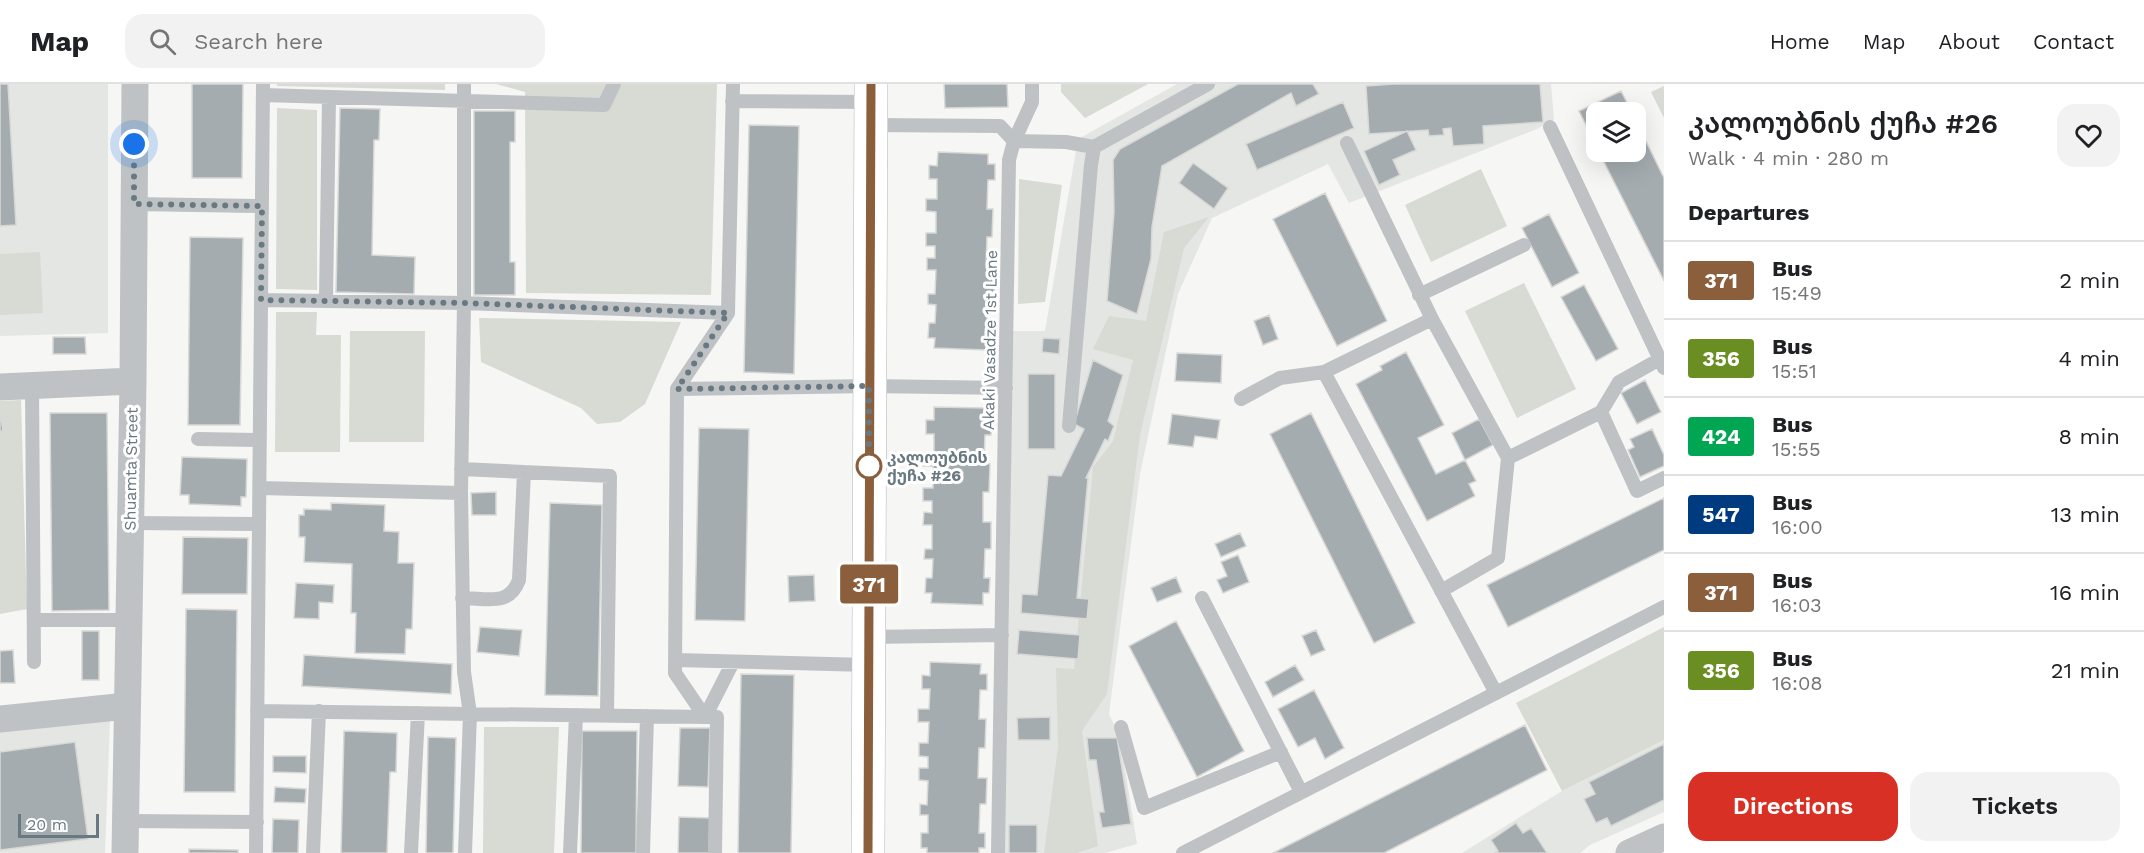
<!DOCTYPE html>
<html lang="en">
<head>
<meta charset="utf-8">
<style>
  :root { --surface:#fff; --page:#f2f2f2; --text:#202124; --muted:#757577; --line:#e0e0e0; --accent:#d93025 }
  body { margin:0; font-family:"Work Sans","Noto Sans Georgian",sans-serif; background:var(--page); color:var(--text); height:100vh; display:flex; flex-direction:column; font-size:22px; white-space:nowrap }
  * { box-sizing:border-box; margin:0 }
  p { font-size:20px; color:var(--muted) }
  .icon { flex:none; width:33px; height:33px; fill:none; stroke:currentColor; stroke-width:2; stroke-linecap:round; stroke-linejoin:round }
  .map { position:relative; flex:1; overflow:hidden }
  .panel { display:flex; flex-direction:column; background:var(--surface); width:480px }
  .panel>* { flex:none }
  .badge { padding:0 12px; border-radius:4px; font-size:21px; line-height:39px }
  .tools { position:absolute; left:1586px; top:18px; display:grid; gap:12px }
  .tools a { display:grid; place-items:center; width:60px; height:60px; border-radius:12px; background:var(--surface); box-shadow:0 6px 24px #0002; font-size:30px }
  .scale { position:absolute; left:18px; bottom:15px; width:81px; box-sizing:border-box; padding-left:6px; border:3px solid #697981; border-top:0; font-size:16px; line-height:21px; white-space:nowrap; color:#697981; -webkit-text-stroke:4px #fff; paint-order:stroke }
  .you { position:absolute; width:30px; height:30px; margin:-15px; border:4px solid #fff; border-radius:50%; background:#1a73e8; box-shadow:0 0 0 9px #1a73e833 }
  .map>.badge { position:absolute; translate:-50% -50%; box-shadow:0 0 0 3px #fff }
  h2 { padding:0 24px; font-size:22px; line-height:54px }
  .round { display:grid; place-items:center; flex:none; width:63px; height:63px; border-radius:18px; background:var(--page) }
  .overview { display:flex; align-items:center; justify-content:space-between; height:102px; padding:0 24px }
  h1 { font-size:28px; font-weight:600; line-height:45px }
  .action { display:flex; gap:12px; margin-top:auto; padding:12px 24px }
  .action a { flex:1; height:69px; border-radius:18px; background:var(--accent); color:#fff; font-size:24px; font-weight:600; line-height:69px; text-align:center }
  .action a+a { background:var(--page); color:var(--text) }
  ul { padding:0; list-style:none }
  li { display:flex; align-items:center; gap:18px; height:78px; padding:0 24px; border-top:2px solid var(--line) }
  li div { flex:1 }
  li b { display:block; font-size:22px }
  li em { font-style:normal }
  li .badge { min-width:66px; font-weight:700; text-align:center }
  header { display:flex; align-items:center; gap:36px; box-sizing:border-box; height:84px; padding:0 30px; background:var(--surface); border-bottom:2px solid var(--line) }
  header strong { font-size:28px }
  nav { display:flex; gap:33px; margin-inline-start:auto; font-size:21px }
  .search { width:420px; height:54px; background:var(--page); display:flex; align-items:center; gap:15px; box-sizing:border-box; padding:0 21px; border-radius:18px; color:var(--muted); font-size:22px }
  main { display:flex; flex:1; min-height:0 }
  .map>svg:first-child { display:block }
</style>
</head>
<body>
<header>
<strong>Map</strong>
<div class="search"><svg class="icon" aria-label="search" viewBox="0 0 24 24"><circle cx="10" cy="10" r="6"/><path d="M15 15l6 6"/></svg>Search here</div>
<nav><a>Home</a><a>Map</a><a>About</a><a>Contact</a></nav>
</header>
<main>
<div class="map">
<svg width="1664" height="769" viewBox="0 0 1664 769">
  <rect width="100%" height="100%" fill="#f6f6f4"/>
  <!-- built -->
  <path fill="#e4e6e4" d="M0 0H108V249L0 252Z
    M1177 0H1551L1554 36 1537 45 1349 119 1328 80 1212 134 1178 210 1140 390 1115 583 1109 630 1120 653 1137 760 1105 769H1002L1009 520 1010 247H1045L1078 55Z
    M110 636 105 769H0V648Z
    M1664 656V728L1590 761 1580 769H1462L1562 707Z"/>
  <!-- green -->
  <path fill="#d7dbd3" d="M277 0H445V6L277 2Z
    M496 0H717L711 211 526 209 525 8Z
    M1061 0H1148L1085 34 1061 8Z
    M1664 2V34L1651 8Z
    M277 24 317 26V206L276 205Z
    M1481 85 1507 142 1431 178 1405 121Z
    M1019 95 1062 101 1045 218 1018 220Z
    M1209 133 1184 164 1140 351 1107 610 1082 647 1098 762 1077 769H1044L1058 663 1056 584 1074 585 1093 383 1113 357 1133 276 1093 265 1109 232 1146 237 1164 148Z
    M40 168 43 229 0 231V170Z
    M1524 199 1576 305 1517 334 1465 227Z
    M276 228H317L316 251H341L340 368H275Z
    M479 234 681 238 645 320 620 338 597 340 581 324 481 278Z
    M350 247H425L424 358H349Z
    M21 316 27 525 0 530V317Z
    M1664 543V656L1562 707 1516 619Z
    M484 643H559L554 769H483Z"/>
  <!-- building -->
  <path fill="#a4acb0" stroke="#d8d8d6" stroke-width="1.5" d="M0 0H8L16 141 0 142Z
    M192 0H243L242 94H192Z
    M944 0H1007L1008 23 945 24Z
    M1238 0H1313L1319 10 1296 22 1291 9 1162 82 1152 143 1151 175 1137 230 1107 217 1114 128 1113 76 1120 65Z
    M1394 0H1540L1543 38 1483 42 1484 60 1453 62 1451 44 1443 45 1444 51 1429 52 1428 46 1369 50 1366 2Z
    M1621 7 1632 28H1596V61L1579 27Z
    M1343 18 1354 44 1257 86 1246 60Z
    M340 24 380 25 379 56H374L372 171 415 173 414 210 336 208Z
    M474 27H515V58H510V178H515V211H474Z
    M1635 35 1664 94V197L1599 68H1635Z
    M749 41 799 42 794 290 744 288Z
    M1407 47 1416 66 1393 76 1400 91 1379 101 1364 67Z
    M938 68 988 70V80H995V96H988L987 125H993L992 153H987L986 183 995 184 994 210H988L987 239H993L992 254H987L986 266 934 264 935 254H928L929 239H935L936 221 928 220V210H935L936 186H927V174H935V162H926V149H936V128L926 127V115H937V95H929V81L937 82Z
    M1193 79 1228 104 1214 125 1179 99Z
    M1325 109 1387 237 1337 262 1273 135Z
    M1549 130 1579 189 1552 203 1522 144Z
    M190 153 243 154 240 341H188Z
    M1584 201 1618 265 1596 277 1561 213Z
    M1269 231 1278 255 1263 261 1254 237Z
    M53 253H85L86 270H53Z
    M1043 254 1060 255 1059 270 1042 268Z
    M1406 268 1444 341 1418 354 1436 390 1465 376 1476 397 1469 400 1475 412 1427 437 1356 300 1382 286 1380 282Z
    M1177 269 1222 271 1221 299 1175 297Z
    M1093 276 1123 291 1108 337 1114 342 1108 357 1105 355 1086 394H1088L1077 514 1089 515 1087 535 1021 529 1022 510 1037 511 1048 391 1061 392 1084 345 1074 340Z
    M1028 290H1055V365H1028Z
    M1645 296 1661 328 1637 340 1621 309Z
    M934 323 985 324V334L992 335 991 351H985L984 379 990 380 989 408H983V438H991V465H985L984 494H990L989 509H983V521L931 519 932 509H925L926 494H932L933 475H924L925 465H932V441H923L924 428 932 429V417H923V404H933V382H923V369L934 370V350H926V336H934Z
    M0 327 3 347H0Z
    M50 329H107L109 526 52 527Z
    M1311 329 1415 539 1374 559 1270 350Z
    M1172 330 1220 336 1217 355 1195 352 1193 363 1168 360Z
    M1479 335 1493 361 1465 376 1452 349Z
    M699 344 749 345 745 537 695 536Z
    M1652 345 1664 371V382L1640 393 1628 366 1634 363 1630 355Z
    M182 373 247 375 246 413H241V422L189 420V411H180Z
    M496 408V431H472L471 409Z
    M1664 414V466L1508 543 1487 501Z
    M331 419 385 421 384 447 399 448 398 479H414L412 545H406L405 570 355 569 356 529H351L352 480 304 478 305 453H299V431H304V425L331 426Z
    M550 419 602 421 598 612 545 611Z
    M1240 449 1246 462 1221 473 1215 460Z
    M183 453 248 454 247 510H182Z
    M1238 471 1249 498 1223 509 1217 496 1227 492 1221 478Z
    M814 491 815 517 789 518 788 492Z
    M1176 493 1182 508 1157 518 1151 504Z
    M296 499 334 501 333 519 319 518V535L294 534Z
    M186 525 237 526 235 708H184Z
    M1176 537 1244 667 1197 693 1129 562Z
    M480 543 522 546 519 572 477 568Z
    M1019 546 1080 551 1078 575 1017 570Z
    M1316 546 1325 566 1311 572 1302 552Z
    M82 547H99V596H82Z
    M13 566 15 599H0V567Z
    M304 571 452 580 451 610 302 602Z
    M930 578 981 580 980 590H987V606H980L979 635H986L985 664H979L978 694H987L986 720H980L979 749H985V764H979V769H927V764H921V749H928V731H920V720L927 721 928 697 919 696V684H928V673L919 672V659H928L929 638H918V625H929L930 605H922V591L930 592Z
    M1295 581 1304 596 1273 613 1265 598Z
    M741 590 794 591 791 769H738Z
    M1314 606 1344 664 1325 675 1315 654 1298 663 1278 625Z
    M1050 633V656H1018L1017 634Z
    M1525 641 1547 686 1384 769H1273Z
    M680 644H710L708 703 678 702Z
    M344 647 397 649 396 688H390L387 769H341Z
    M582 647H637L636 769H581Z
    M428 653 456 654 453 769H426Z
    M1087 654H1117L1131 740 1102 744 1099 728H1104L1096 676H1089Z
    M75 658 88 755 0 766V668Z
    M1664 660V716L1611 742 1607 734 1596 739 1584 715 1595 710 1589 698Z
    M273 672H306V689L273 688Z
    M275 703 306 705 305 719 274 718Z
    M679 733 710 734 709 769H678Z
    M273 735 299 736 298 769H272Z
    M1516 739 1523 749 1531 744 1547 769H1494L1498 767 1491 756Z
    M1009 741H1037V769H1009Z
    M189 765 238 766V769H189Z"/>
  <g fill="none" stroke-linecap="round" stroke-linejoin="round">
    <defs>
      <path id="secondary" d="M868 769 871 0"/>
    </defs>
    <!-- secondary casing -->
    <use href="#secondary" stroke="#b1b6b9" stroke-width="34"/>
    <!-- lane -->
    <path stroke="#bec2c5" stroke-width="14" d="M464 0V219L461 409 464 588 470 630 465 769
      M263 11 604 21 614 0
      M732 17 871 18
      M871 41 1000 42 1014 57 1066 58 1094 63
      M1550 43 1664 284
      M1347 59 1432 235 1324 288 1496 609
      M134 120 262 122
      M1419 211 1524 161
      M261 216 464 219 728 229
      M326 217 329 13
      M1432 235 1508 374 1601 328 1619 298 1660 275
      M32 301 34 578
      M677 305 869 302 1006 304
      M1241 315 1280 294 1324 288
      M1601 328 1637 407 1664 394
      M1069 342 1091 81 1094 63 1208 0
      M198 355 260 356
      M461 385 610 392 607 632
      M260 404 461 409
      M130 439 259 440
      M1441 507 1498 474 1508 374
      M462 514C487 514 509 523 519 496L524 388
      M1202 514 1301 708
      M34 536H128
      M869 553 1002 551
      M676 576 868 581
      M257 627 705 633 733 578
      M1121 643 1144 724 1281 668
      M126 737 257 738
      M256 769 263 0
      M313 769 319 627
      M411 769 418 629
      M570 769 576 631
      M643 769 647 632
      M715 769 717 633H705L675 589 677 305 728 229 733 0
      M998 769 1009 76 1014 57 1032 18V0
      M1183 769 1664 523"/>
    <!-- street -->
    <path stroke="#bec2c5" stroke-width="27" d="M0 303 133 297
      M0 635 127 622
      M125 769 133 297 135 0
      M1629 769 1664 753"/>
    <!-- secondary -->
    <use href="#secondary" stroke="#fff" stroke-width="33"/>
  </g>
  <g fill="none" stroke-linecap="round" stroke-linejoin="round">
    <defs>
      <path id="line" d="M868 769 871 0"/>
    </defs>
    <!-- line casing -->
    <use href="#line" stroke="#fff" stroke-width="14"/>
    <!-- line -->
    <use href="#line" stroke="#8b5e3c" stroke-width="9"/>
    <!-- walk -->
    <path stroke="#697981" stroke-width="6" stroke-dasharray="0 10.8" d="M134 60V120L262 122 261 216 464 219 728 229 677 305 869 302V393V382"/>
  </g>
  <!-- markers -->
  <circle fill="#fff" stroke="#8b5e3c" stroke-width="3" cx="869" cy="382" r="12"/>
  <g text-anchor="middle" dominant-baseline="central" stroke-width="6" stroke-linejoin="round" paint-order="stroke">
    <!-- street labels -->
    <g font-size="16" fill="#697981" stroke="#fff">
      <text transform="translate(990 256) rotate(-89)">Akaki Vasadze 1st Lane</text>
      <text transform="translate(131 385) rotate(-89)">Shuamta Street</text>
    </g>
    <!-- stop labels -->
    <g font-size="16" font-weight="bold" fill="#697981" stroke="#fff" text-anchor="start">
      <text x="887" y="373">კალოუბნის<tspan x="887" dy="18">ქუჩა #26</tspan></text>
    </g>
  </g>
</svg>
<div class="tools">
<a><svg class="icon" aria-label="layers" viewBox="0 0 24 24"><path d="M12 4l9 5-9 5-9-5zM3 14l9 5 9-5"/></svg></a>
</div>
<div class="scale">20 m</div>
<div class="you" style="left:134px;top:60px"></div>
<b class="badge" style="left:869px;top:500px;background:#8b5e3c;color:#fff">371</b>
</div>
<section class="panel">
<div class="overview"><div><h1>კალოუბნის ქუჩა #26</h1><p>Walk · 4 min · 280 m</p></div><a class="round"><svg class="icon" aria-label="heart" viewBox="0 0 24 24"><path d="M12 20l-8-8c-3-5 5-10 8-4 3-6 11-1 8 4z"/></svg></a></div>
<h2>Departures</h2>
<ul>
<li><span class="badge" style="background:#8b5e3c;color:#fff">371</span><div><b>Bus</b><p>15:49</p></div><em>2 min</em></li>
<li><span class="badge" style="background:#6b8e23;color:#fff">356</span><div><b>Bus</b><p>15:51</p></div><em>4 min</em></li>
<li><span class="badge" style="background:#00a651;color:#fff">424</span><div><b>Bus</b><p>15:55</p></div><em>8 min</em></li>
<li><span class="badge" style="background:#003b80;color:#fff">547</span><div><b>Bus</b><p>16:00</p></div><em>13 min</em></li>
<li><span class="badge" style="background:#8b5e3c;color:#fff">371</span><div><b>Bus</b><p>16:03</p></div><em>16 min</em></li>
<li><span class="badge" style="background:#6b8e23;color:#fff">356</span><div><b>Bus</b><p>16:08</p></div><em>21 min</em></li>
</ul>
<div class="action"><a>Directions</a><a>Tickets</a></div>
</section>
</main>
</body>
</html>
